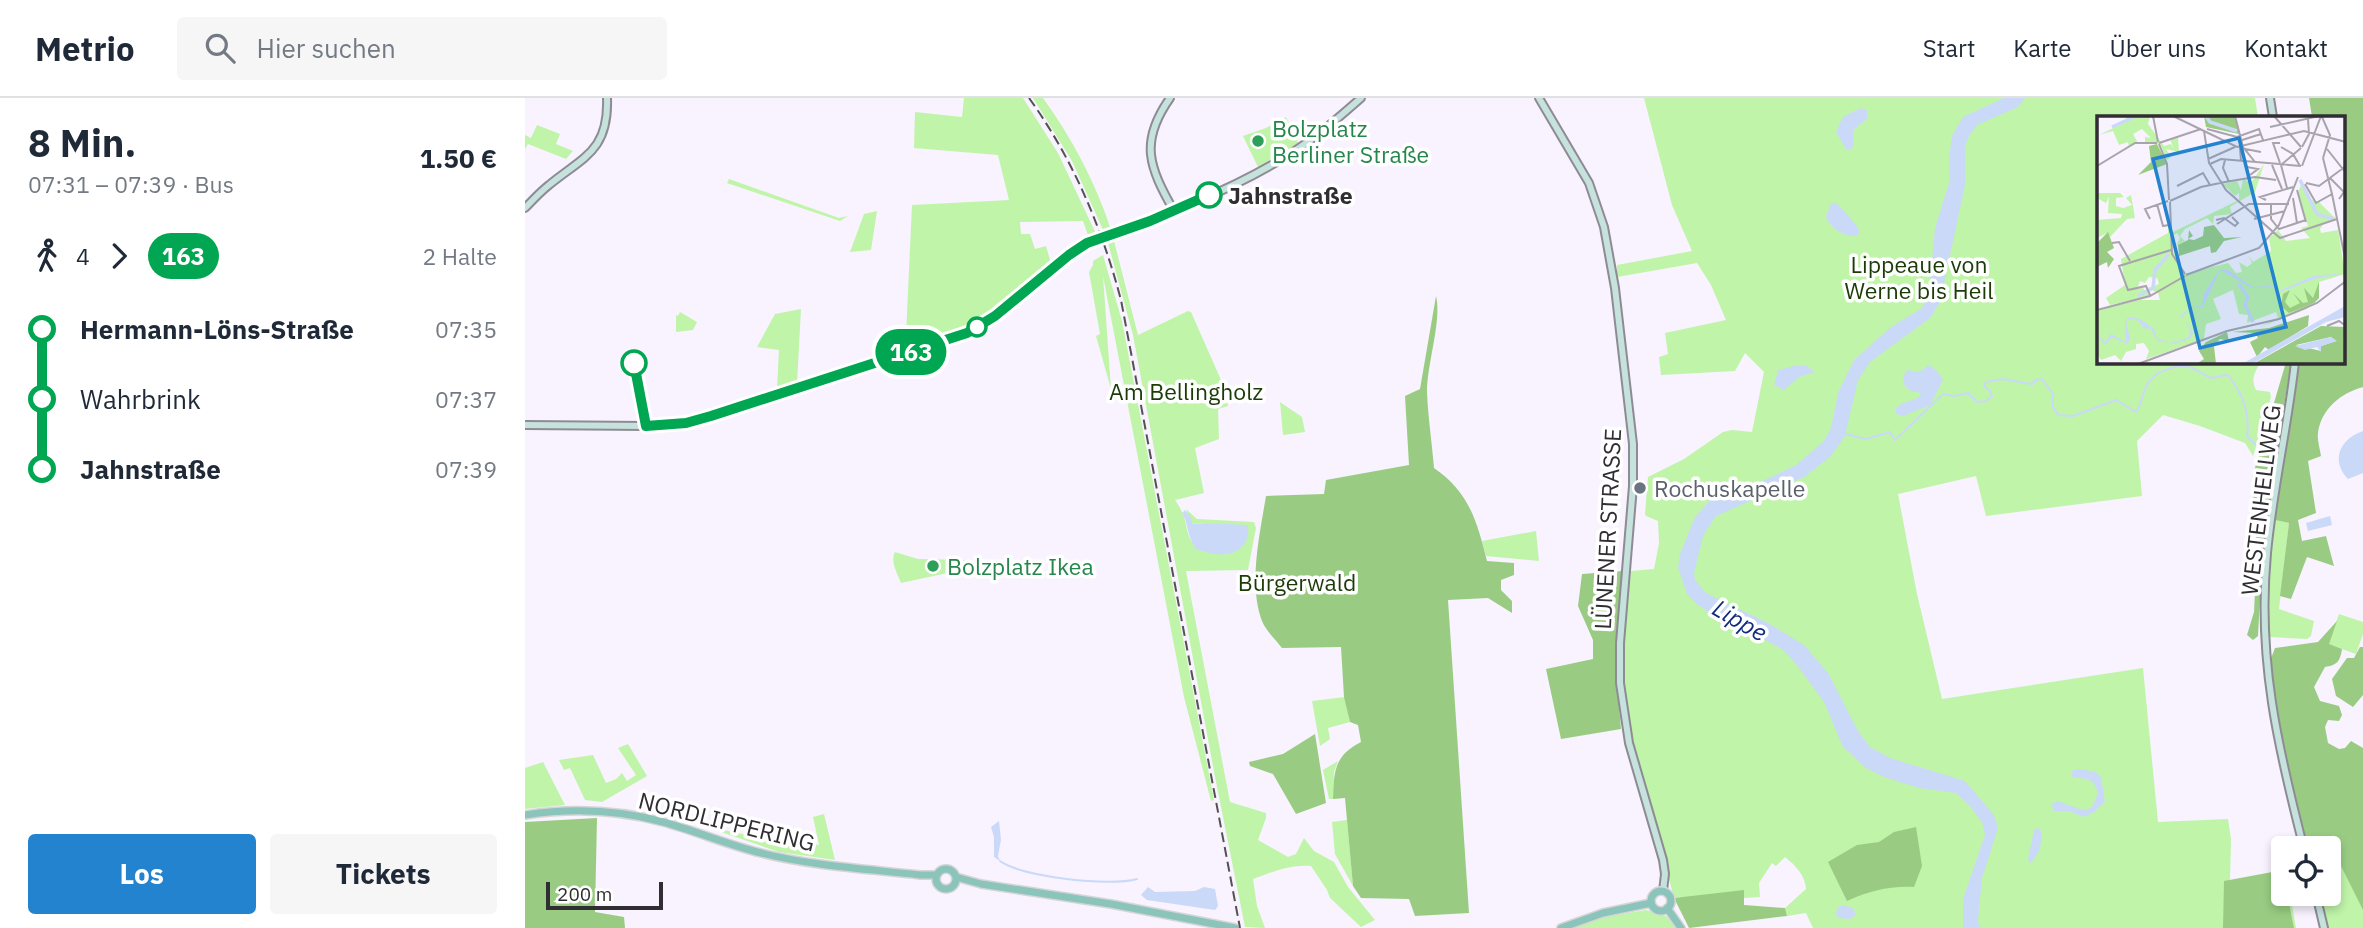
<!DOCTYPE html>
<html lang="de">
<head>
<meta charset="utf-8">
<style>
  :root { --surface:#fff; --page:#f6f6f7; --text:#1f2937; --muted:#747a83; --line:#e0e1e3; --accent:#2383cf }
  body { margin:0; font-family:"IBM Plex Sans",sans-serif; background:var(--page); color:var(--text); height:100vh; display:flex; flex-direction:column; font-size:26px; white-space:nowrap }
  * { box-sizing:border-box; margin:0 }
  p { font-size:23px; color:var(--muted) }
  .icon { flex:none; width:38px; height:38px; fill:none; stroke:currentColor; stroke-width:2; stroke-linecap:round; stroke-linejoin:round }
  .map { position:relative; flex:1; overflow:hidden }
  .panel { display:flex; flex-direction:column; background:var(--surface); width:525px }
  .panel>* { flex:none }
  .badge { padding:0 14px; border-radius:23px; font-size:24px; line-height:46px }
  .buttons { position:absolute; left:1746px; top:738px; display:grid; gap:14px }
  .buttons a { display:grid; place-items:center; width:70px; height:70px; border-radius:7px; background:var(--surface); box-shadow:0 4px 10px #0003; font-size:35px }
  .scale { position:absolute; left:21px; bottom:18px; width:117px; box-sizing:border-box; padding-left:7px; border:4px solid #302e32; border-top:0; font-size:19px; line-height:24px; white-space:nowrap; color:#302e32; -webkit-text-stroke:5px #fff; paint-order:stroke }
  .map>.badge { position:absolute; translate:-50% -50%; box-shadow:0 0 0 4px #fff }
  .legs { display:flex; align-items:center; gap:10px; height:77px; padding:0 28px; font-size:23px }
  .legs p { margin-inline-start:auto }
  .overview { display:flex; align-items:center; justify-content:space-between; height:119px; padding:0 28px }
  h1 { font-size:38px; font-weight:700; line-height:52px }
  .button { display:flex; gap:14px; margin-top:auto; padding:14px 28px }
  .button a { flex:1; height:80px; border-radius:7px; background:var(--accent); color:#fff; font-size:28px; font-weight:700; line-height:80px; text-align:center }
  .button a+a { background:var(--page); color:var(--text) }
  ul { padding:0 28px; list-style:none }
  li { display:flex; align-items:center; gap:24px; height:70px; font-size:26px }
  li i { display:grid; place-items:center; width:10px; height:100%; margin:0 9px; background:currentColor }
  li i::after { content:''; width:18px; height:18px; margin:-9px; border:5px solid; border-radius:50%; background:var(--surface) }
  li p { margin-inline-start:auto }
  li:first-child i { background:linear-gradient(#0000 50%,currentColor 0) }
  li:last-child i { background:linear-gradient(currentColor 50%,#0000 0) }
  header { display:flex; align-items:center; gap:42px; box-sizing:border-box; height:98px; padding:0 35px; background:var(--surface); border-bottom:2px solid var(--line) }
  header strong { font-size:33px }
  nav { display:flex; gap:38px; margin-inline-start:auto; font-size:24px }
  .search { width:490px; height:63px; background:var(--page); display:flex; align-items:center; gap:18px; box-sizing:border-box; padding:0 24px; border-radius:7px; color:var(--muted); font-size:26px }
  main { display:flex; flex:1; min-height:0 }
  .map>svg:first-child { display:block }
</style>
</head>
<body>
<header>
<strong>Metrio</strong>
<div class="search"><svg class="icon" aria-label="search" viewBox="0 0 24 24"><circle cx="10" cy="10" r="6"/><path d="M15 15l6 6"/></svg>Hier suchen</div>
<nav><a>Start</a><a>Karte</a><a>Über uns</a><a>Kontakt</a></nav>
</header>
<main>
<section class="panel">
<div class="overview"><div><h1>8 Min.</h1><p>07:31 – 07:39 · Bus</p></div><b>1.50 €</b></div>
<div class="legs"><svg class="icon" aria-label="walk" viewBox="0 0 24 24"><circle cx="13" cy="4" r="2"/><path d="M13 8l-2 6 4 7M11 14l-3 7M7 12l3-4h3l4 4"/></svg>4<svg class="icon" aria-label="forward" viewBox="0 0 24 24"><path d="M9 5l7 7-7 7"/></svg><b class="badge" style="background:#00a651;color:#fff">163</b><p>2 Halte</p></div>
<ul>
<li><i style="color:#00a651"></i><b>Hermann-Löns-Straße</b><p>07:35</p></li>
<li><i style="color:#00a651"></i><span>Wahrbrink</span><p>07:37</p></li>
<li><i style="color:#00a651"></i><b>Jahnstraße</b><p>07:39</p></li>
</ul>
<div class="button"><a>Los</a><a>Tickets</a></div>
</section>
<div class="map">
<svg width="1838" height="830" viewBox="0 0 1838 830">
  <rect width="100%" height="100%" fill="#f8f3fe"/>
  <!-- green -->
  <path fill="#c0f4a9" d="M439 0H498L533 55 572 138 564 140 558 123 495 124 496 136H505L510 151 521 148 526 165C485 200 444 241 386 246L383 245 381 237 387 107 484 102 473 57 389 50 390 14 437 19Z
    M508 0H518C547 40 571 85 586 132L579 134 547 63Z
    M1119 0H1730L1733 19H1574V264H1725L1734 267C1729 275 1726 282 1731 292L1745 294 1746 299 1728 358 1720 345 1675 328 1638 317 1612 343 1617 398 1461 418 1451 378 1373 396 1392 496 1417 601 1618 570 1633 724 1703 721 1706 741 1705 785 1765 796 1771 830H1288L1281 815 1262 818 1260 810 1281 791C1280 777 1271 768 1260 759L1251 768 1247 765 1234 785 1235 799 1157 804 1155 799 1149 800 1109 647H1107L1097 600 1100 515 1105 476 1106 473 1129 471 1134 445 1133 423 1121 418 1120 416 1123 379 1159 361 1198 334 1207 332 1227 334 1239 274 1220 255 1210 273 1136 277 1134 259 1143 256 1140 235 1201 222 1186 187 1172 165 1092 179V167L1167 153 1147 107Z
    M761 19 773 45 733 69 718 38 741 30Z
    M12 27 35 36 31 46 48 53 41 61 3 46 0 51V37L6 40Z
    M204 81 314 120 323 118 315 123 202 85Z
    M352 113 346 152 325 154 339 116Z
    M588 139 613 237 663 213 666 214 700 291 703 308 693 311 694 341 670 350 679 395 650 402C654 408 659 416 660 423 664 438 664 448 681 454L703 427 683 425 666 426 661 411 672 421 729 424 731 430 723 472 661 473 705 704 741 715V720L733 742 763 759 771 756 779 740 789 753 809 764 823 789 850 822 836 829 805 800 802 792 786 768C766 766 747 774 728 781L732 808 740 830 720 829 690 679 608 237 582 141Z
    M578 157 597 223 689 702 686 703 659 599 578 178 586 291 571 238 575 236 564 174 568 167V163Z
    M276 211 272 285 252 291 254 252 232 249 250 216Z
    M155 214 172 224 168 232 151 234V217L153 218Z
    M755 304 777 319 780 334 758 337Z
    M1750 422 1764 425 1754 511 1789 523 1786 538 1782 541 1744 539 1745 468Z
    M1011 433 1014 463 961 458 957 443Z
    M370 454 393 461 440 462 441 471 376 485C372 475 365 463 370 454Z
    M1814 516 1838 524V536L1831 556 1803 546Z
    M820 599 825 624 803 630 805 641 795 648 787 603Z
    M103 646 122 678 77 704 60 702 45 670 39 672 34 662 68 657 81 685 91 681 97 675 102 683 111 677 93 650Z
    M813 663 809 674 808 701H804L798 672Z
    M18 664 40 707 0 711V670Z
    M299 716 310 762 254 754 190 732 188 729 211 735 294 747 288 719Z
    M822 722 828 788 810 756 807 724Z
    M1813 762 1838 808V830H1802L1795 796H1804V764Z
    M1121 812 1141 818 1151 830H1049L1080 819Z"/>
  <!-- forest -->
  <path fill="#99cc82" d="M1784 0H1838V289C1816 295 1796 311 1793 335 1792 342 1795 351 1796 358L1783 363 1791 415 1773 422 1777 443 1801 438 1809 468 1782 459 1766 501 1755 498 1764 425 1750 422 1774 264H1819V19H1787Z
    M911 198C917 222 902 266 902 294 903 319 907 345 909 370 944 394 952 423 962 463L989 465V477L976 482V492L987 503V515L963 500 923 502 944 815 890 818 884 801 836 800 828 788 820 700 808 701C809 673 809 658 836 644L833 627 825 624 819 599 816 549 757 550C751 542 741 533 737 523 723 486 735 435 741 398L799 396 801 382 884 367 880 298 895 291Z
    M1761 264H1766L1738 444 1733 538 1728 542 1722 537 1729 514 1732 453 1727 380Z
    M1098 473 1090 562 1096 631 1036 641 1021 571 1068 561V542L1053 508 1057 476Z
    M1812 523 1804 546 1817 551C1815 564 1812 567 1800 569L1789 589 1795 603 1814 608 1817 617 1814 623 1803 622 1800 629 1803 645 1814 651 1820 650 1826 643 1838 650V812L1813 762 1804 764V751H1782L1752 622 1745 563 1750 550 1793 544Z
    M1835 549H1838V597L1828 609 1811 598 1807 581 1822 560H1829Z
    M790 636 801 705 771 716 748 676 725 668 724 664 758 656Z
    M72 720 70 814 99 819 100 830H0V724Z
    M1391 729 1397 768 1389 789C1364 788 1344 793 1322 803L1303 764 1332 747 1354 744 1369 734Z
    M1758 772 1759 796H1762L1769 830H1698L1699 783Z
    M1219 792V807L1260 810 1262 818 1164 830 1149 800Z"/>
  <!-- water -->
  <path fill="#cad9f8" d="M1479 0H1500L1493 9 1452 27 1444 38 1440 48V87L1415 204 1405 220 1345 264 1333 282 1320 338 1305 359 1279 379 1191 418 1178 438 1169 475 1170 482 1181 495 1243 525 1279 547 1303 575 1333 633 1345 649 1365 660 1440 683 1469 717 1473 730 1457 780 1453 822 1455 830H1438V801L1460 737 1457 724 1445 708 1431 695 1394 690 1359 679 1341 670 1318 649 1299 604 1271 566 1258 552 1234 538 1195 522 1172 506 1162 496 1153 470 1155 456 1170 419 1187 400 1242 381 1271 367 1299 343 1306 330 1313 295 1329 262 1366 229 1397 210 1404 195 1410 130 1425 82 1424 60 1427 38 1438 19Z
    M1336 10 1342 12V21L1328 32 1329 47 1326 51H1321L1311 34 1318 19Z
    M1306 105H1312L1332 128 1335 135 1331 138C1318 138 1306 131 1301 119Z
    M1273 267 1282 268 1290 274 1274 279 1259 292 1249 287 1253 272Z
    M1404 267 1412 273 1418 282 1405 307 1378 318 1371 316V310C1378 302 1389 304 1396 297L1392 293 1388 294C1377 288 1376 282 1382 272L1394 274Z
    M1838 333V375L1823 381C1805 362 1815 341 1838 333Z
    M660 412 666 420 667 426 683 425 722 427C724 432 724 437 721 443 711 462 688 457 671 451 662 439 664 427 657 415Z
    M1805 418 1807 427 1783 433 1781 425Z
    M1555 671 1571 674 1576 679 1580 704 1569 714 1559 719 1544 713H1529L1526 706 1533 703 1557 712H1563L1568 707 1573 695C1567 675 1560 684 1546 678L1548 672Z
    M474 723 476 742 473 758 475 763 469 759V739L466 729Z
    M1513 730 1516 733C1517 745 1515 757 1505 765L1503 761 1509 732Z
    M623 789 630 794 670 793 679 789 690 791 693 808 690 812 622 802 616 797Z
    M1317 807 1328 810 1331 817 1325 821 1314 820 1311 816 1312 811Z"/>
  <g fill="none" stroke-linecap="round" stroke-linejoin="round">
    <!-- stream -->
    <path stroke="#cad9f8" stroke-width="2" d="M1321 336 1341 341 1365 334 1370 342 1418 296 1429 298 1443 295 1452 304 1461 303 1467 298 1465 293 1459 288 1461 284 1477 281 1507 286 1511 282 1517 281 1528 296V309L1533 317 1548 318 1591 302 1611 314C1618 304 1616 297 1622 287 1629 273 1653 265 1667 270 1675 273 1680 278 1687 280L1701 277 1704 278C1718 297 1725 314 1722 338L1730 346 1745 352
      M475 763C497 779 585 789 612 781"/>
    <defs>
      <path id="secondary" d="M645 0C614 44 624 69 649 113
        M1014 0 1064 85 1079 129 1090 190 1108 346V388L1095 545V585L1104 645 1138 762 1140 776 1138 793
        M1745 0 1748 19
        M0 110C8 102 15 94 24 87 58 59 84 53 82 0
        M1770 264C1763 328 1748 391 1742 455 1732 560 1753 650 1779 751
        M0 327 121 328 168 324 441 235 471 217 552 150 562 145C629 121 698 97 760 59 787 43 812 21 836 0
        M1791 796 1799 830"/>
      <path id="primary" d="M0 717C46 710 94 712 138 724 171 733 203 747 236 755 288 768 342 771 395 777H412
        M411 781a10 10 0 1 1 20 0a10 10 0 1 1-20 0Z
        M431 779 456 786 586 806 710 830
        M1126 803a10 10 0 1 1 20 0a10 10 0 1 1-20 0Z
        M1142 810 1156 830
        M1036 830 1078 815 1126 805"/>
    </defs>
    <!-- secondary casing -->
    <use href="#secondary" stroke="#8f8b95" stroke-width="10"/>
    <!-- primary casing -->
    <use href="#primary" stroke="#d6d5d6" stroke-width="10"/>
    <!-- secondary -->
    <use href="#secondary" stroke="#c5e2dd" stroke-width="6"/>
    <!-- primary -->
    <use href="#primary" stroke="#8bc4bb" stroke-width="7"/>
    <!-- rail -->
    <path stroke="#535156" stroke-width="2" stroke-dasharray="10 5" stroke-linecap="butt" d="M504 0C548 61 577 130 596 202L715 830"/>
  </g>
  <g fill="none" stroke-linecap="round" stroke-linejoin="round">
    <defs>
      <path id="line-1" d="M109 265 121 328 161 325 186 318 442 235 470 218 544 157 562 145 625 123 684 97"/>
    </defs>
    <!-- line-1 casing -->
    <use href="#line-1" stroke="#fff" stroke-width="16"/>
    <!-- line-1 -->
    <use href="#line-1" stroke="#00a651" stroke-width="10"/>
  </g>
  <!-- markers -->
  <g fill="#2e9e5b" stroke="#fff" stroke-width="2.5">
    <circle cx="733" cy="43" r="7"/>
    <circle cx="408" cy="468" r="7"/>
  </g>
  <g fill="#fff" stroke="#00a651" stroke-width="3.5">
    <circle cx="684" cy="97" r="12"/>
    <circle cx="452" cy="229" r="9"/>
    <circle cx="109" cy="265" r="12"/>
  </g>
  <circle fill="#6b7280" stroke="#fff" stroke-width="2.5" cx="1115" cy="390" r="7"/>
  <g text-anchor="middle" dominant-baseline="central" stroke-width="7" stroke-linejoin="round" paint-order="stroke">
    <!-- leisure labels -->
    <g font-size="23" fill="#27864d" stroke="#fff" text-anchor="start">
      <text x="747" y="30">Bolzplatz<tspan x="747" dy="26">Berliner Straße</tspan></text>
      <text x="422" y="468">Bolzplatz Ikea</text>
    </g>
    <!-- stop labels -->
    <g font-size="23" font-weight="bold" fill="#302e32" stroke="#fff" text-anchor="start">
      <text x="703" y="97">Jahnstraße</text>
    </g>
    <!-- park labels -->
    <g font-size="23" fill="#1b3b07" stroke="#fff">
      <text x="1394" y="166">Lippeaue von<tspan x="1394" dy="26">Werne bis Heil</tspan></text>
      <text x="661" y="293">Am Bellingholz</text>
      <text x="772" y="484">Bürgerwald</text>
    </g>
    <!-- worship labels -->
    <g font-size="23" fill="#5b616d" stroke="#fff" text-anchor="start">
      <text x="1129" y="390">Rochuskapelle</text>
    </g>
    <!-- street labels -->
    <g font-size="23" fill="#302e32" stroke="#fff">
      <text transform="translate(1735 402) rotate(-83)">WESTENHELLWEG</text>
      <text transform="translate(1082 431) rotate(-87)">LÜNENER STRASSE</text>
      <text transform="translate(202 723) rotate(14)">NORDLIPPERING</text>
    </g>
    <!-- water labels -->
    <g font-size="24" font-style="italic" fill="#0f2c7f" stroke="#fff">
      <text transform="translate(1215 522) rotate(30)">Lippe</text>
    </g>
  </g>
  <!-- overview -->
  <g transform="translate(1572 18)">
    <rect width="248" height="248" fill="#f8f3fe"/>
    <path d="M29 0H53L51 8 67 30 74 28 77 33 73 23 81 22 82 36 69 33 74 41 70 44 63 28H48V21L54 22 45 13 36 18 41 27 32 31 31 26 22 29 16 15 2 19 29 6ZM167 48 158 76 133 91 135 98 117 100 116 108 110 102 88 113 83 120 88 125 79 130 83 122 80 117 75 120 74 129 87 158 131 147 139 157 145 156 142 146 150 151 155 147 151 139 156 146 174 135 172 122 181 114 189 125 213 122 204 112 211 110 201 76 204 69 211 83 222 86 239 103 228 106 223 113 224 117 241 114 248 158 222 166V182L210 193 163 211 181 202 179 196 150 207 151 199 142 198 136 174 116 183 124 203 109 208 107 223 49 243 52 235 47 227 39 228V233L29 236 24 245 18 239 4 244 0 237V194L43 184H63L61 177 51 172 62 168 60 162 52 161 48 167 43 165 40 173 46 172 53 180 13 189 9 182 28 169 24 143 71 117V109L76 116 142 84V77L138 80 126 68 140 65 144 74 146 63 154 67ZM0 77H23L27 81 19 82V90L26 92 35 89 29 82 34 79 38 102 30 103 13 121 10 117 0 122V104L24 102 25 98 11 97 12 81 9 87 0 82Z" fill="#c0f4a9"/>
    <path d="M107 0 138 1 142 18 109 11ZM60 28 70 48 41 59 54 46 52 30ZM117 109 127 122 145 121 127 125 119 136 114 137 113 130 82 140 81 129 91 124 92 114 96 120 91 123 97 124 106 120 107 111ZM11 116 17 132 10 136 17 143 11 152 10 146 0 151 1 126ZM222 166V182L217 187 192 197 184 190 186 178 193 174 188 186 193 192 203 187 196 177 206 187 211 186 207 172 216 182ZM212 199 211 210 172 234 168 231 160 241 153 226 161 222 158 217 135 216 172 212ZM224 210 248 211V248H156ZM234 221 239 225 224 230V235L199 229ZM130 216 132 225 123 223 117 230 119 248H99L107 243 102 235 109 226Z" fill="#99cc82" fill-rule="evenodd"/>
    <path d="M123 153 131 154 156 171 174 170 182 175 216 160 249 157 217 163 181 177 175 171 155 172 123 154 106 191 94 192 84 202 95 212 96 217 93 223 76 228 60 224 54 213 46 212 42 205 33 203 29 205 33 223 30 228 15 221 8 229 0 219 8 226 14 218 29 226 28 204 33 201 43 203 57 213 60 222 73 227 91 222 94 214 83 200 94 191 105 190 107 177ZM248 190V201L229 206 155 248H145ZM234 221 240 225 224 230V236L220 231 208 234 198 230Z" fill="#cad9f8"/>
    <path fill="none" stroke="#cad9f8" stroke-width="3.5" d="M109 0 113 6 140 15M15 11 39 0M203 64 220 98 237 103M141 167 151 181 148 189 156 206M41 180 56 172 58 154 72 138"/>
    <path fill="none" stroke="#a8a4ac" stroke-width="2" d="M56 0 61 26M76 0 140 31 207 15 249 26M138 0 146 31 158 46M177 0 204 31M225 1 233 19 226 42M173 11 222 0M110 13 140 21 162 13 166 24M107 15 112 47 129 74 183 122 240 103M142 25 164 18M62 27 104 13M183 27H176L183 47M62 28 70 48 72 84M184 31 196 38 203 50M205 31 212 18 211 3M230 33 249 57M111 43 138 31M128 44 126 52 132 66M144 45 143 32 164 36M113 48 124 43 204 50M175 49 185 73M184 49 190 72M184 49 204 32M0 50 38 27H60M205 50 224 0M150 51 161 53 153 59M233 62 247 76 242 83M128 66 158 61 179 64M209 67 222 70 249 50M208 68 219 87 235 78 226 42M80 70 106 57 113 69M200 74 209 106M235 78 249 147M196 82 200 107M169 84 163 81 196 71M73 85 104 71 128 66M73 86 75 138 88 158M60 88 66 110 72 109M174 89V103L182 113 209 104M53 103 48 93 71 85M157 103 188 95M119 104 127 102 138 110 141 107 135 101M120 108 152 88H192M15 127 22 126 33 145M89 159 162 132 182 109 201 61M53 179 49 170 31 174 22 150 74 134M0 194 53 180 88 160M230 210 242 205 249 210M41 248 130 215 182 203 220 187 249 165"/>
    <path fill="#2383cf" fill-opacity="0.15" stroke="#2383cf" stroke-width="3.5" d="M142 22 189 211 103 232 56 43Z"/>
    <rect width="248" height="248" fill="none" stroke="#302e32" stroke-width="3.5"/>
  </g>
</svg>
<div class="buttons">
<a><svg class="icon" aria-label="locate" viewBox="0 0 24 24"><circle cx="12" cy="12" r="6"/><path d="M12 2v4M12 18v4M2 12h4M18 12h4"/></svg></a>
</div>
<div class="scale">200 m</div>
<b class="badge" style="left:386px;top:254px;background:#00a651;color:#fff">163</b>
</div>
</main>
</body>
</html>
